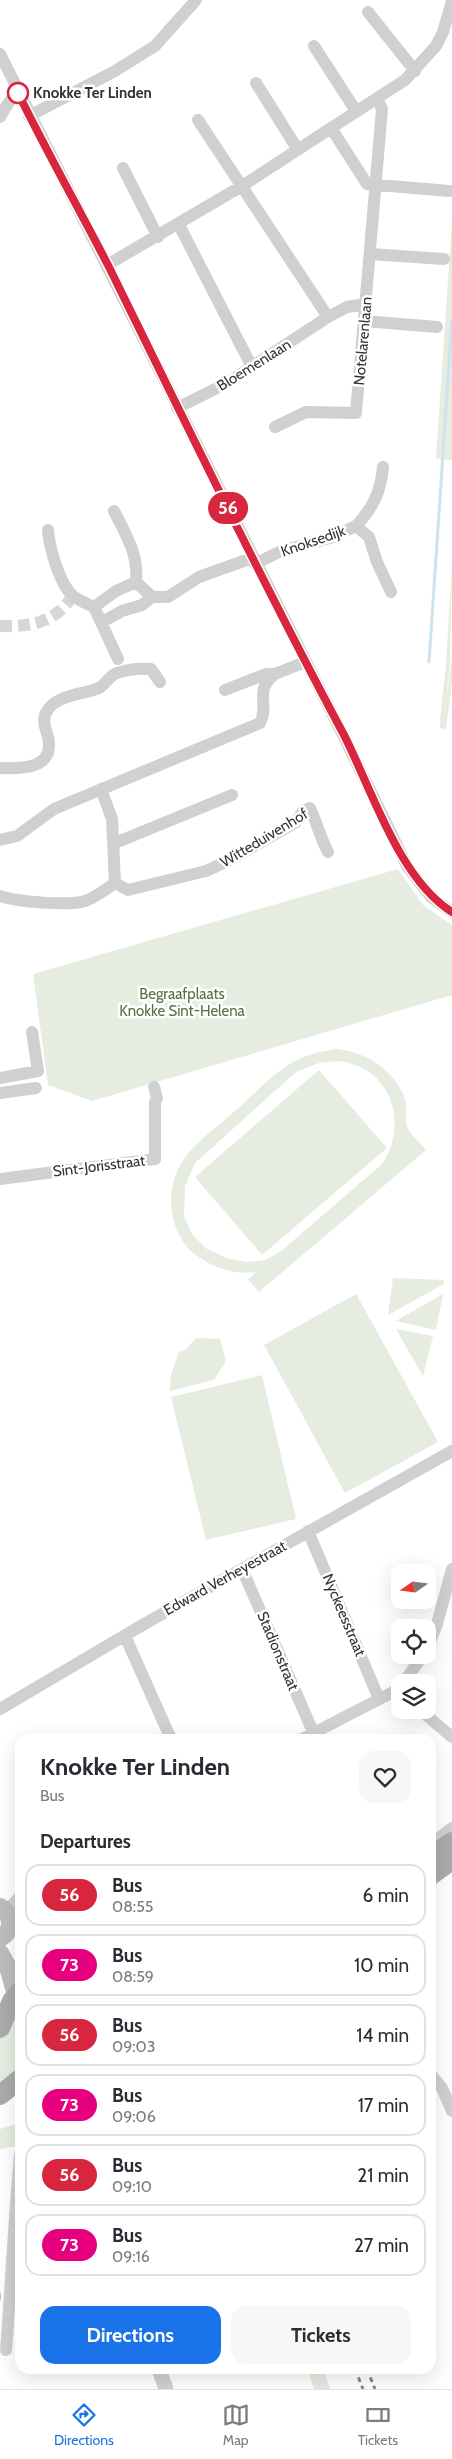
<!DOCTYPE html>
<html lang="en">
<head>
<meta charset="utf-8">
<style>
  :root { --surface:#fff; --page:#f7f7f7; --text:#2b2b33; --muted:#7c7c81; --line:#e1e1e2; --accent:#1a73e8 }
  body { margin:0; font-family:Cabin,sans-serif; background:var(--page); color:var(--text); height:100vh; display:flex; flex-direction:column; font-size:19px; white-space:nowrap }
  * { box-sizing:border-box; margin:0 }
  p { font-size:16px; color:var(--muted) }
  .icon { flex:none; width:28px; height:28px; fill:none; stroke:currentColor; stroke-width:2; stroke-linecap:round; stroke-linejoin:round }
  .map { position:relative; flex:1; overflow:hidden }
  .panel { position:absolute; left:15px; top:1734px; width:421px; height:640px; display:flex; flex-direction:column; background:var(--surface); border-radius:15px; box-shadow:0 5px 20px #0002 }
  .panel>* { flex:none }
  .badge { padding:0 10px; border-radius:16px; font-size:18px; line-height:32px }
  .needle { width:32px; rotate:256deg }
  .tools { position:absolute; left:391px; top:1564px; display:grid; gap:10px }
  .tools a { display:grid; place-items:center; width:45px; height:45px; border-radius:10px; background:var(--surface); box-shadow:0 5px 20px #0002; font-size:25px }
  .map>.badge { position:absolute; translate:-50% -50%; box-shadow:0 0 0 2px #fff }
  h2 { padding:0 25px; font-size:19px; line-height:45px }
  .round { display:grid; place-items:center; flex:none; width:52px; height:52px; border-radius:15px; background:var(--page) }
  .head { display:flex; align-items:center; justify-content:space-between; height:85px; padding:0 25px }
  h1 { font-size:24px; font-weight:700; line-height:38px }
  .primary-button { display:flex; gap:10px; margin-top:auto; padding:10px 25px }
  .primary-button a { flex:1; height:58px; border-radius:15px; background:var(--accent); color:#fff; font-size:20px; font-weight:700; line-height:58px; text-align:center }
  .primary-button a+a { background:var(--page); color:var(--text) }
  ul { padding:0; list-style:none }
  li { display:flex; align-items:center; gap:15px; height:62px; margin:0 10px 8px; padding:0 15px; border:2px solid var(--line); border-radius:15px }
  li div { flex:1 }
  li b { display:block; font-size:19px }
  li em { font-style:normal }
  li .badge { min-width:55px; font-weight:700; text-align:center }
  .tab-bar { display:flex; justify-content:space-around; align-items:center; height:70px; border-top:1px solid var(--line); background:var(--surface); font-size:14px; color:var(--muted) }
  .tab-bar a { display:grid; justify-items:center; gap:2px }
  .tab-bar .active { color:var(--accent) }
  .map>svg:first-child { display:block }
</style>
</head>
<body>
<div class="map">
<svg width="452" height="2389" viewBox="0 0 452 2389">
  <rect width="100%" height="100%" fill="#fff"/>
  <!-- green -->
  <path fill="#e6ecdf" fill-rule="evenodd" d="M452 221V460L436 459Z
    M452 563 450 664 443 726 452 656V682L446 729 440 728V721L446 665Z
    M398 869 423 905 452 925V995L92 1101 48 1085 33 974Z
    M337 1049C366 1052 395 1070 405 1099 407 1108 405 1117 407 1126 409 1134 421 1143 426 1150L259 1292 248 1280 256 1272C235 1275 213 1268 196 1255 167 1233 163 1185 186 1156 198 1140 221 1124 236 1110 271 1079 288 1054 337 1049ZM337 1061C390 1065 410 1123 382 1164L280 1252 265 1260 247 1262 226 1258 207 1249 192 1234 184 1216 185 1186 195 1163 296 1072 319 1063Z
    M319 1070 387 1148 262 1255 195 1177Z
    M393 1278 444 1280V1284L388 1315Z
    M356 1294 438 1442 345 1493 264 1345Z
    M443 1294 436 1330 396 1321Z
    M396 1329 433 1336 423 1376Z
    M196 1338 220 1339 226 1361 214 1380 170 1391 171 1374 179 1352 186 1349Z
    M262 1375 296 1519 206 1540 171 1397Z
    M20 1999V2069L0 2085V2036Z
    M20 2123 17 2146 0 2149V2129Z
    M307 2369H323L330 2389H314Z"/>
  <g fill="none" stroke-linecap="round" stroke-linejoin="round">
    <!-- stream -->
    <path stroke="#cfe2ee" stroke-width="3" d="M429 662 452 319"/>
    <!-- minor-tunnel -->
    <path stroke="#d6d6d6" stroke-width="12" stroke-dasharray="12 6" stroke-linecap="butt" d="M0 626C30 627 56 623 73 595"/>
    <!-- minor -->
    <path stroke="#d0d0d0" stroke-width="12" d="M368 12 415 71
      M314 46 356 111
      M0 54 345 739 407 866 431 897 452 912
      M256 83 298 150
      M29 116 115 71 155 46 196 0
      M0 117 9 102 18 93
      M198 120 328 317
      M331 128 367 184 449 191
      M123 168 158 237
      M179 225 252 367
      M370 254 444 259
      M107 265 242 186 405 80 436 46 443 32 452 1
      M364 321 437 327
      M177 408 227 383 328 317 347 307 366 304
      M275 427 306 412 356 413 382 109 377 99
      M114 511C126 535 139 555 136 582
      M356 526C373 508 381 491 383 467
      M48 530C49 547 60 585 73 596 79 600 87 604 94 607
      M255 564 281 551 330 538 356 526 369 537 377 562 391 592
      M136 582 152 597H168L199 577 252 558
      M94 607 118 659
      M94 607 116 591 136 582
      M102 622 122 611 142 605 152 597
      M225 690 266 674H275L305 662
      M0 768C22 769 55 769 48 737 46 729 41 720 47 711 57 694 83 695 99 688 106 684 110 675 117 673 128 669 139 668 151 669L160 682
      M101 789 112 819 115 883 128 890 206 871 232 859 296 822 303 811 310 808C317 823 320 837 328 852
      M0 840 17 836 54 809 260 723C270 703 253 691 275 674
      M115 843 232 795
      M0 896C17 902 69 906 85 901 97 897 106 889 115 883
      M0 1078 38 1071 32 1032
      M0 1093 36 1088
      M0 1179 155 1159V1102L157 1098 154 1087
      M308 1531 379 1699
      M242 1569 314 1734
      M125 1636 171 1739
      M428 1647 437 1624 452 1569
      M404 1682 423 1655
      M0 1709 139 1627 452 1451
      M420 1710 452 1737
      M302 1739 397 1690 400 1687
      M431 1844 452 1828
      M6 1911 20 1897
      M431 2075 442 2088 452 2111
      M6 2350C11 2285 14 2220 20 2154"/>
    <!-- tertiary -->
    <path stroke="#d0d0d0" stroke-width="15" d="M159 2369 166 2389"/>
    <!-- secondary -->
    <path stroke="#bdbdbd" stroke-width="18" d="M0 1907C13 1915 14 1931 0 1938
      M0 1953 8 1967 16 1995"/>
    <!-- primary -->
    <path stroke="#ababab" stroke-width="20" d="M431 1857 452 1842
      M431 1875 452 1860
      M0 2028 12 2001 20 1992
      M0 2095 20 2079"/>
    <!-- tram -->
    <path stroke="#888" stroke-width="1" d="M0 2293V2300"/>
    <!-- rail -->
    <path stroke="#888" stroke-width="3" stroke-dasharray="5 4" stroke-linecap="butt" d="M355 2369 363 2389
      M367 2369 375 2389"/>
  </g>
  <g fill="none" stroke-linecap="round" stroke-linejoin="round">
    <defs>
      <path id="line" d="M18 93C47 152 79 209 109 267 186 424 262 581 344 735 372 790 399 879 452 912"/>
    </defs>
    <!-- line casing -->
    <use href="#line" stroke="#fff" stroke-width="11"/>
    <!-- line -->
    <use href="#line" stroke="#d7263d" stroke-width="8"/>
  </g>
  <!-- markers -->
  <circle fill="#fff" stroke="#d7263d" stroke-width="2.5" cx="18" cy="93" r="10"/>
  <g text-anchor="middle" dominant-baseline="central" stroke-width="5" stroke-linejoin="round" paint-order="stroke">
    <!-- stop labels -->
    <g font-size="15" font-weight="bold" fill="#333" stroke="#fff" text-anchor="start">
      <text x="33" y="93">Knokke Ter Linden</text>
    </g>
    <!-- street labels -->
    <g font-size="15" fill="#333" stroke="#fff">
      <text transform="translate(363 341) rotate(-85)">Notelarenlaan</text>
      <text transform="translate(254 365) rotate(-32)">Bloemenlaan</text>
      <text transform="translate(313 541) rotate(-19)">Knoksedijk</text>
      <text transform="translate(264 838) rotate(-31)">Witteduivenhof</text>
      <text transform="translate(99 1166) rotate(-7)">Sint-Jorisstraat</text>
      <text transform="translate(225 1578) rotate(-29)">Edward Verheyestraat</text>
      <text transform="translate(344 1615) rotate(67)">Nyckeesstraat</text>
      <text transform="translate(278 1651) rotate(67)">Stadionstraat</text>
    </g>
    <!-- park labels -->
    <g font-size="15" fill="#56703f" stroke="#fff">
      <text x="182" y="994">Begraafplaats<tspan x="182" dy="17">Knokke Sint-Helena</tspan></text>
    </g>
  </g>
</svg>
<div class="tools">
<a><svg class="needle" viewBox="-14 -14 28 28"><path d="M0-13l5 13h-10z" fill="#e53935"/><path d="M0 13l5-13h-10z" fill="#7c7c81"/></svg></a>
<a><svg class="icon" aria-label="locate" viewBox="0 0 24 24"><circle cx="12" cy="12" r="6"/><path d="M12 2v4M12 18v4M2 12h4M18 12h4"/></svg></a>
<a><svg class="icon" aria-label="layers" viewBox="0 0 24 24"><path d="M12 4l9 5-9 5-9-5zM3 14l9 5 9-5"/></svg></a>
</div>
<b class="badge" style="left:228px;top:508px;background:#d7263d;color:#fff">56</b>
<section class="panel">
<div class="head"><div><h1>Knokke Ter Linden</h1><p>Bus</p></div><a class="round"><svg class="icon" aria-label="heart" viewBox="0 0 24 24"><path d="M12 20l-8-8c-3-5 5-10 8-4 3-6 11-1 8 4z"/></svg></a></div>
<h2>Departures</h2>
<ul>
<li><span class="badge" style="background:#d7263d;color:#fff">56</span><div><b>Bus</b><p>08:55</p></div><em>6 min</em></li>
<li><span class="badge" style="background:#e6007e;color:#fff">73</span><div><b>Bus</b><p>08:59</p></div><em>10 min</em></li>
<li><span class="badge" style="background:#d7263d;color:#fff">56</span><div><b>Bus</b><p>09:03</p></div><em>14 min</em></li>
<li><span class="badge" style="background:#e6007e;color:#fff">73</span><div><b>Bus</b><p>09:06</p></div><em>17 min</em></li>
<li><span class="badge" style="background:#d7263d;color:#fff">56</span><div><b>Bus</b><p>09:10</p></div><em>21 min</em></li>
<li><span class="badge" style="background:#e6007e;color:#fff">73</span><div><b>Bus</b><p>09:16</p></div><em>27 min</em></li>
</ul>
<div class="primary-button"><a>Directions</a><a>Tickets</a></div>
</section>
</div>
<nav class="tab-bar">
<a class="active"><svg class="icon" aria-label="directions" viewBox="0 0 24 24"><path d="M12 3l9 9-9 9-9-9zM9 14v-3h6M13 9l2 2-2 2"/></svg>Directions</a>
<a><svg class="icon" aria-label="map" viewBox="0 0 24 24"><path d="M3 6l6-2 6 2 6-2v14l-6 2-6-2-6 2zM9 4v14M15 6v14"/></svg>Map</a>
<a><svg class="icon" aria-label="tickets" viewBox="0 0 24 24"><path d="M3 7h18v10H3zM15 7v10"/></svg>Tickets</a>
</nav>
</body>
</html>
